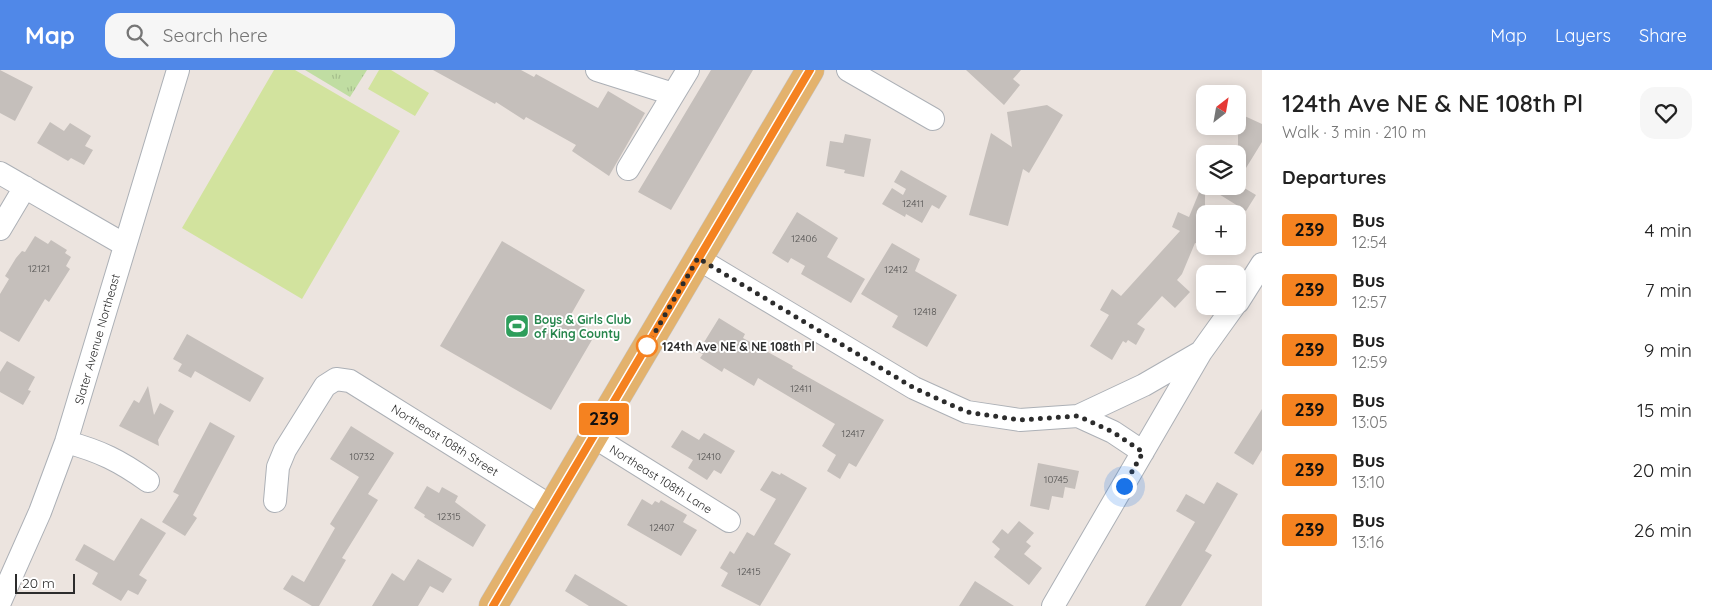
<!DOCTYPE html>
<html lang="en">
<head>
<meta charset="utf-8">
<style>
  :root { --surface:#fff; --page:#f6f6f6; --text:#222; --muted:#767676; --accent:#5088e8 }
  body { margin:0; font-family:Quicksand,sans-serif; background:var(--page); color:var(--text); height:100vh; display:flex; flex-direction:column; font-size:19px; white-space:nowrap }
  * { box-sizing:border-box; margin:0 }
  p { font-size:16px; color:var(--muted) }
  .icon { flex:none; width:28px; height:28px; fill:none; stroke:currentColor; stroke-width:2; stroke-linecap:round; stroke-linejoin:round }
  .map { position:relative; flex:1; overflow:hidden }
  .panel { display:flex; flex-direction:column; background:var(--surface); width:450px }
  .panel>* { flex:none }
  .badge { padding:0 10px; border-radius:4px; font-size:18px; line-height:32px }
  .needle { width:32px; rotate:31deg }
  .fabs { position:absolute; left:1196px; top:15px; display:grid; gap:10px }
  .fabs a { display:grid; place-items:center; width:50px; height:50px; border-radius:10px; background:var(--surface); box-shadow:0 2px 12px #0003; font-size:25px }
  .scale { position:absolute; left:15px; bottom:12px; width:60px; box-sizing:border-box; padding-left:5px; border:2px solid #2c2c2c; border-top:0; font-size:14px; line-height:18px; white-space:nowrap; color:#2c2c2c; -webkit-text-stroke:4px #fff; paint-order:stroke }
  .you { position:absolute; width:25px; height:25px; margin:-12px; border:4px solid #fff; border-radius:50%; background:#1a73e8; box-shadow:0 0 0 8px #1a73e833 }
  .map>.badge { position:absolute; translate:-50% -50%; box-shadow:0 0 0 2px #fff }
  h2 { padding:0 20px; font-size:19px; line-height:45px }
  .round { display:grid; place-items:center; flex:none; width:52px; height:52px; border-radius:15px; background:var(--page) }
  .head { display:flex; align-items:center; justify-content:space-between; height:85px; padding:0 20px }
  h1 { font-size:24px; font-weight:600; line-height:38px }
  ul { padding:0; list-style:none }
  li { display:flex; align-items:center; gap:15px; height:60px; padding:0 20px }
  li div { flex:1 }
  li b { display:block; font-size:19px }
  li em { font-style:normal }
  li .badge { min-width:55px; font-weight:700; text-align:center }
  header { display:flex; align-items:center; gap:30px; box-sizing:border-box; height:70px; padding:0 25px; background:var(--accent); color:#fff }
  header strong { font-size:24px }
  nav { display:flex; gap:28px; margin-inline-start:auto; font-size:18px }
  .search { width:350px; height:45px; background:var(--page); display:flex; align-items:center; gap:12px; box-sizing:border-box; padding:0 18px; border-radius:15px; color:var(--muted); font-size:19px }
  main { display:flex; flex:1; min-height:0 }
  .map>svg:first-child { display:block }
</style>
</head>
<body>
<header>
<strong>Map</strong>
<div class="search"><svg class="icon" aria-label="search" viewBox="0 0 24 24"><circle cx="10" cy="10" r="6"/><path d="M15 15l6 6"/></svg>Search here</div>
<nav><a>Map</a><a>Layers</a><a>Share</a></nav>
</header>
<main>
<div class="map">
<svg width="1262" height="536" viewBox="0 0 1262 536">
  <defs>
    <pattern id="park-tufts" width="24" height="20" patternUnits="userSpaceOnUse" patternTransform="scale(1.25)"><rect width="24" height="20" fill="#c0dda2"/><path d="M3 7l-1-3M5 7V3M7 7l1-3M15 17l-1-3M17 17v-4M19 17l1-3" fill="none" stroke="#a5be8c"/></pattern>
  </defs>
  <rect width="100%" height="100%" fill="#ece4df"/>
  <!-- park -->
  <path fill="url(#park-tufts)" d="M305 0H367L350 27Z"/>
  <!-- pitch -->
  <path fill="#d2e39e" d="M274 0H295L400 61 302 229 182 158Z
    M379 0H391L429 23 415 46 368 19Z"/>
  <!-- building -->
  <path fill="#c5bfbb" d="M0 0 33 17 15 51 0 43Z
    M433 0H521L534 7 536 4 598 38 608 21 645 43 609 106 572 81 576 75 526 47 524 50 496 32 495 34Z
    M711 0H753L671 140 638 122Z
    M966 0H1021L1013 9 1020 15 1004 35Z
    M1047 35 1063 45 1029 103 1023 99 1008 156 969 145 991 63 1012 77 1007 42Z
    M1238 43 1262 54V72L1238 111Z
    M50 52 64 61 70 53 91 66 85 76 93 80 84 95 71 88 68 91 37 73Z
    M845 64 871 69 864 107 844 103 845 100 826 96 830 71 843 73Z
    M901 100 947 126 939 139 932 135 922 153 906 144 905 147 882 134 892 118 903 125 906 119 894 112Z
    M1205 108V164L1201 175 1195 173 1182 204 1177 210 1190 222 1175 238 1162 226 1137 254 1145 259 1136 275 1128 270 1126 273 1123 271 1112 290 1090 276 1109 245 1100 240 1112 219 1121 226 1180 161 1172 157 1178 142 1189 147Z
    M1206 116H1241L1256 125 1246 141Z
    M797 142 838 168 827 187 865 209 851 233 801 204 805 196 791 188 788 193 772 183Z
    M35 166 48 174 51 170 67 180 65 183 71 187 66 196 70 199 49 232 45 229 19 272 0 261V224L9 209 5 206 16 188 22 181 25 182Z
    M502 171 585 220 569 248 596 263 551 340 440 276Z
    M892 173 920 189 915 201 957 225 927 277 892 257 898 246 861 224Z
    M719 248 745 264 743 268 793 296 792 298 884 350 856 397 849 393 840 409 827 401 836 385 822 376 835 354 758 308 754 316 724 298 722 302 700 288 703 284 698 282Z
    M187 264 264 308 250 332 195 301 191 308 178 301 182 294 173 289Z
    M7 291 35 307 28 320 31 321 23 335 0 322V302Z
    M148 316 154 345 160 333 174 341 158 370 159 376 119 356 134 330 139 333Z
    M1262 339V380L1253 395 1234 383Z
    M210 352 235 366 193 445 197 448 185 466 162 452 179 425 173 422Z
    M351 356 394 383 368 424 378 430 342 488 346 490 319 536H312L283 519 292 505 304 512 335 458 330 454 359 407 330 389Z
    M682 360 699 370 704 363 735 381 721 404 714 400 707 410 688 398 693 390 671 377Z
    M1038 393 1079 401 1075 419 1065 417 1063 428 1052 426 1049 440 1030 436Z
    M772 401 780 405 781 403 807 418 774 474 791 484 760 536 721 516 728 503 720 498 730 481 734 484 747 462 754 466 776 429 760 420Z
    M1217 412 1238 424 1205 481 1212 485 1181 536H1145L1195 452 1176 441 1186 424 1204 434Z
    M427 416 439 423 442 417 458 426 455 432 486 455 473 477 424 447 425 445 414 438Z
    M642 429 652 435 655 431 659 433 661 430 687 445 683 452 697 460 681 486 627 455Z
    M141 448 166 463 139 505 147 510 138 525 128 520 121 531 92 514 98 503 75 490 84 474 114 491Z
    M1019 451 1034 463 1026 472 1031 476 1024 484 1042 498 1029 515 994 487 1000 479 992 472 1002 459 1008 464Z
    M418 489 452 509 443 523 430 516 418 536H372L392 503 404 511Z
    M575 504 628 536H589L565 521Z
    M975 511 1014 536H959Z"/>
  <g fill="none" stroke-linecap="round" stroke-linejoin="round">
    <defs>
      <path id="minor" d="M597 0 673 24
        M848 0 933 49
        M628 99 688 0
        M0 103 125 175
        M0 159 25 117
        M697 188 914 318 967 342 1020 350 1078 346 1144 315 1201 282
        M1238 232 1262 194
        M1078 346 1113 362 1143 382
        M594 367 729 451
        M66 372C100 381 120 391 148 411
        M275 431 278 397 285 380 325 316 336 309 350 311 552 437
        M0 532 40 442 66 372 178 0
        M1053 536 1201 282 1234 236"/>
      <path id="major" d="M493 536 810 0"/>
    </defs>
    <!-- minor casing -->
    <use href="#minor" stroke="#acb0b6" stroke-width="24"/>
    <!-- major casing -->
    <use href="#major" stroke="#c4c4c4" stroke-width="29"/>
    <!-- minor -->
    <use href="#minor" stroke="#fff" stroke-width="22"/>
    <!-- major -->
    <use href="#major" stroke="#e3b26d" stroke-width="28"/>
  </g>
  <g fill="none" stroke-linecap="round" stroke-linejoin="round">
    <defs>
      <path id="line" d="M493 536 810 0"/>
    </defs>
    <!-- line casing -->
    <use href="#line" stroke="#fff" stroke-width="11"/>
    <!-- line -->
    <use href="#line" stroke="#f58220" stroke-width="8"/>
    <!-- walk -->
    <path stroke="#2c2c2c" stroke-width="5" stroke-dasharray="0 9" d="M647 276 698 188 914 318 967 342 1020 350 1078 346 1113 362 1143 382 1124 416"/>
  </g>
  <!-- icons -->
  <defs>
    <symbol id="stadium-square" viewBox="-11 -11 22 22"><rect x="-9" y="-9" width="18" height="18" rx="4" fill="#2e9e5b" stroke="#fff"/><path d="M0-5a6.5 5 0 1 0 0 10a6.5 5 0 1 0 0-10ZM-3.5-1.8h7v3.6h-7Z" fill="#fff"/></symbol>
  </defs>
  <g fill-rule="evenodd">
    <use href="#stadium-square" x="503" y="242" width="28" height="28"/>
  </g>
  <!-- markers -->
  <circle fill="#fff" stroke="#f58220" stroke-width="2.5" cx="647" cy="276" r="10"/>
  <g text-anchor="middle" dominant-baseline="central" stroke-width="4" stroke-linejoin="round" paint-order="stroke">
    <!-- number labels -->
    <g font-size="10" fill="#525150">
      <text x="913" y="133">12411</text>
      <text x="804" y="168">12406</text>
      <text x="39" y="198">12121</text>
      <text x="896" y="199">12412</text>
      <text x="925" y="241">12418</text>
      <text x="801" y="318">12411</text>
      <text x="853" y="363">12417</text>
      <text x="362" y="386">10732</text>
      <text x="709" y="386">12410</text>
      <text x="1056" y="409">10745</text>
      <text x="449" y="446">12315</text>
      <text x="662" y="457">12407</text>
      <text x="749" y="501">12415</text>
    </g>
    <!-- leisure labels -->
    <g font-size="12" font-weight="bold" fill="#27864d" stroke="#fff" text-anchor="start">
      <text x="534" y="249">Boys &amp; Girls Club<tspan x="534" dy="14">of King County</tspan></text>
    </g>
    <!-- street labels -->
    <g font-size="12" fill="#2c2c2c" stroke="#fff">
      <text transform="translate(97 269) rotate(-74)">Slater Avenue Northeast</text>
      <text transform="translate(445 370) rotate(32)">Northeast 108th Street</text>
      <text transform="translate(661 409) rotate(32)">Northeast 108th Lane</text>
    </g>
    <!-- stop labels -->
    <g font-size="12" font-weight="bold" fill="#2c2c2c" stroke="#fff" text-anchor="start">
      <text x="662" y="276">124th Ave NE &amp; NE 108th Pl</text>
    </g>
  </g>
</svg>
<div class="fabs">
<a><svg class="needle" viewBox="-14 -14 28 28"><path d="M0-13l5 13h-10z" fill="#e53935"/><path d="M0 13l5-13h-10z" fill="#767676"/></svg></a>
<a><svg class="icon" aria-label="layers" viewBox="0 0 24 24"><path d="M12 4l9 5-9 5-9-5zM3 14l9 5 9-5"/></svg></a>
<a>+</a>
<a>−</a>
</div>
<div class="scale">20 m</div>
<div class="you" style="left:1124px;top:416px"></div>
<b class="badge" style="left:604px;top:349px;background:#f58220;color:#111">239</b>
</div>
<section class="panel">
<div class="head"><div><h1>124th Ave NE &amp; NE 108th Pl</h1><p>Walk · 3 min · 210 m</p></div><a class="round"><svg class="icon" aria-label="heart" viewBox="0 0 24 24"><path d="M12 20l-8-8c-3-5 5-10 8-4 3-6 11-1 8 4z"/></svg></a></div>
<h2>Departures</h2>
<ul>
<li><span class="badge" style="background:#f58220;color:#111">239</span><div><b>Bus</b><p>12:54</p></div><em>4 min</em></li>
<li><span class="badge" style="background:#f58220;color:#111">239</span><div><b>Bus</b><p>12:57</p></div><em>7 min</em></li>
<li><span class="badge" style="background:#f58220;color:#111">239</span><div><b>Bus</b><p>12:59</p></div><em>9 min</em></li>
<li><span class="badge" style="background:#f58220;color:#111">239</span><div><b>Bus</b><p>13:05</p></div><em>15 min</em></li>
<li><span class="badge" style="background:#f58220;color:#111">239</span><div><b>Bus</b><p>13:10</p></div><em>20 min</em></li>
<li><span class="badge" style="background:#f58220;color:#111">239</span><div><b>Bus</b><p>13:16</p></div><em>26 min</em></li>
</ul>
</section>
</main>
</body>
</html>
